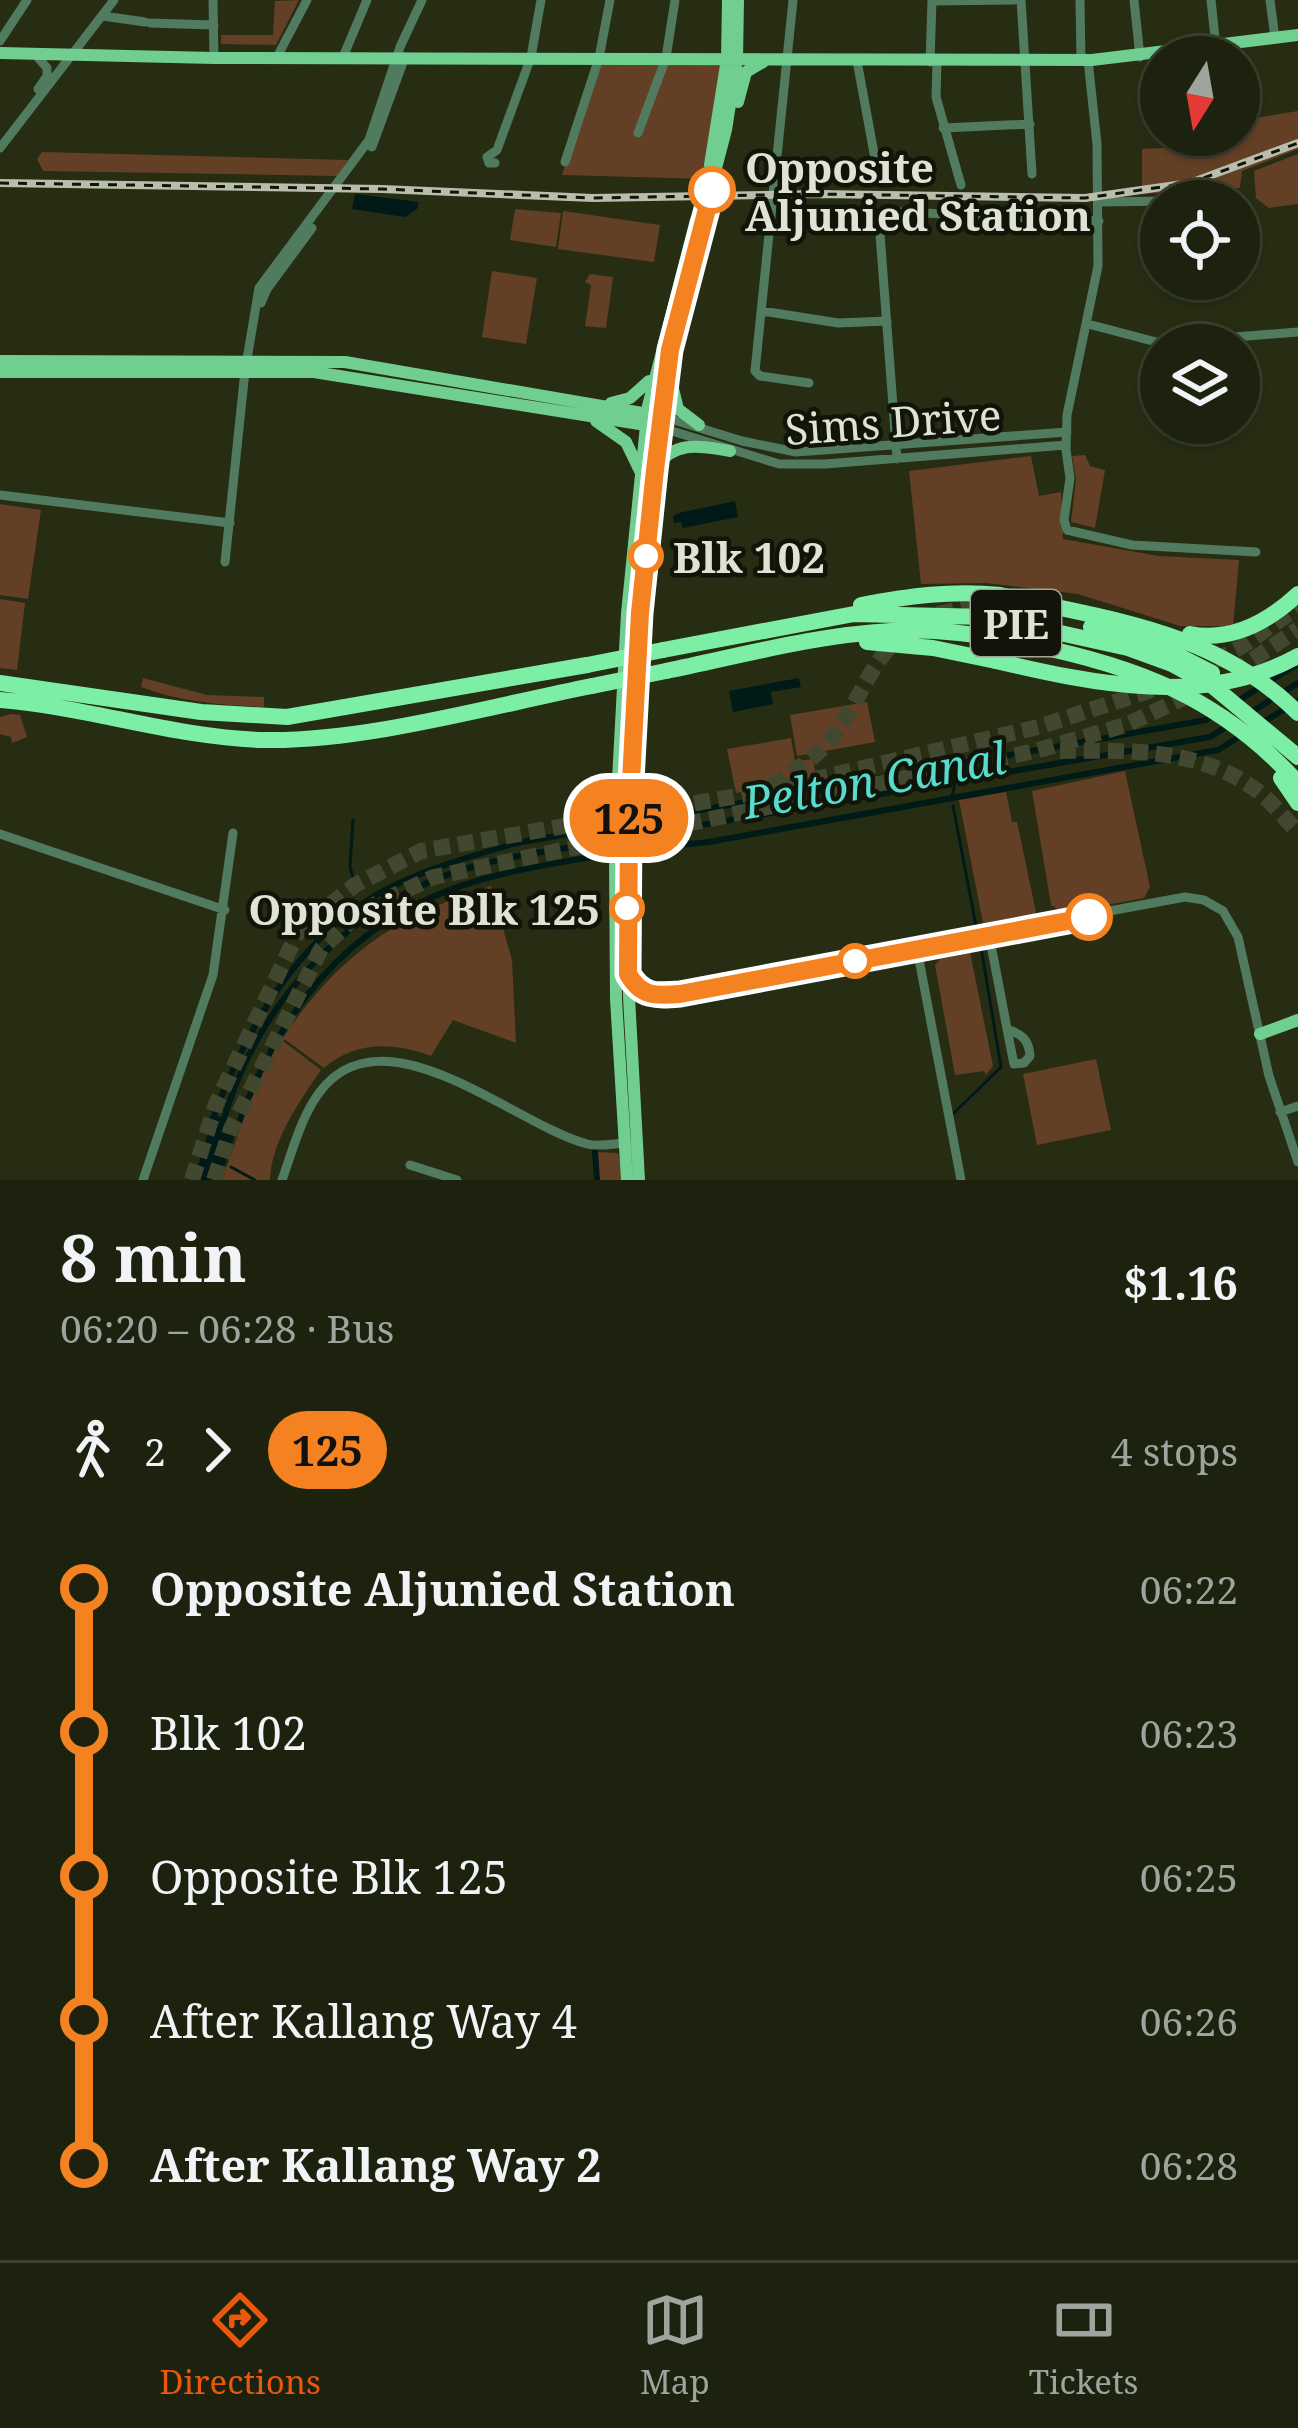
<!DOCTYPE html>
<html lang="en">
<head>
<meta charset="utf-8">
<style>
  :root { --surface:#1c220e; --page:#292f1c; --text:#f1f3f6; --muted:#a0a49e; --line:#3a3f2e; --accent:#ea580c }
  body { margin:0; font-family:"Noto Serif",serif; background:var(--page); color:var(--text); height:100vh; display:flex; flex-direction:column; font-size:45px; white-space:nowrap }
  * { box-sizing:border-box; margin:0 }
  p { font-size:39px; color:var(--muted) }
  .icon { flex:none; width:66px; height:66px; fill:none; stroke:currentColor; stroke-width:2; stroke-linecap:round; stroke-linejoin:round }
  .map { position:relative; height:1180px; overflow:hidden }
  .details { display:flex; flex-direction:column; background:var(--surface); flex:1 }
  .details>* { flex:none }
  .badge { padding:0 24px; border-radius:39px; font-size:42px; line-height:78px }
  .needle { width:78px; rotate:191deg }
  .fabs { position:absolute; left:1140px; top:36px; display:grid; gap:24px }
  .fabs a { display:grid; place-items:center; width:120px; height:120px; border-radius:50%; background:var(--surface); box-shadow:0 3px 9px #0004,0 0 0 3px var(--line); font-size:60px }
  .map>.badge { position:absolute; translate:-50% -50%; box-shadow:0 0 0 6px #fff }
  .legs { display:flex; align-items:center; gap:18px; height:132px; padding:0 60px; font-size:39px }
  .legs p { margin-inline-start:auto }
  .headline { display:flex; align-items:center; justify-content:space-between; height:204px; padding:0 60px }
  h1 { font-size:66px; font-weight:700; line-height:90px }
  ul { padding:0 60px; list-style:none }
  li { display:flex; align-items:center; gap:42px; height:144px; font-size:45px }
  li i { display:grid; place-items:center; width:18px; height:100%; margin:0 15px; background:currentColor }
  li i::after { content:''; width:30px; height:30px; margin:-15px; border:9px solid; border-radius:50%; background:var(--surface) }
  li p { margin-inline-start:auto }
  li:first-child i { background:linear-gradient(#0000 50%,currentColor 0) }
  li:last-child i { background:linear-gradient(currentColor 50%,#0000 0) }
  .dock { display:flex; justify-content:space-around; align-items:center; height:168px; border-top:3px solid var(--line); background:var(--surface); font-size:33px; color:var(--muted) }
  .dock a { display:grid; justify-items:center; gap:6px }
  .dock .selected { color:var(--accent) }
  .map>svg:first-child { display:block }
</style>
</head>
<body>
<div class="map">
<svg width="1298" height="1180" viewBox="0 0 1298 1180">
  <rect width="100%" height="100%" fill="#262d13"/>
  <!-- green -->
  <path fill="#633f25" d="M299 0 276 45 221 44V35H273L275 1Z
    M599 58 727 59 707 179 562 175Z
    M1298 111V149L1242 171 1240 188 1142 194V149L1241 144 1243 120Z
    M42 152 348 160 337 176 43 171 37 159Z
    M1298 154V204L1269 208 1256 198 1254 171Z
    M515 209 561 213 556 247 510 240Z
    M563 211 660 225 654 262 558 249Z
    M492 271 537 278 526 344 482 337Z
    M590 274 613 277 606 328 585 326 591 285 585 282Z
    M1085 455 1090 466 1105 470 1095 528 1071 522 1076 479 1072 456Z
    M1031 456 1039 496 1061 492 1063 539 1159 556 1239 560 1233 626H1180L1078 594 986 583 921 584 909 471Z
    M0 504 41 510 28 599 0 595Z
    M0 599 25 603 17 670 0 668Z
    M143 678 207 695 264 697V707C223 705 179 702 141 687Z
    M867 702 875 742 797 756 790 715Z
    M12 714 20 715 27 737 12 743 11 737 0 734V717Z
    M791 738 795 761 813 759 816 777 736 793 727 749Z
    M1125 771 1150 887 1144 898 1063 913 1051 905 1032 791Z
    M1006 792 1012 822H1017L1036 912 1028 921 984 928 959 800Z
    M491 886 512 960 516 1043 453 1020 431 1056C393 1042 356 1041 324 1068L283 1038C338 955 397 915 491 886Z
    M970 952 993 1066 986 1075 984 1071 955 1075 935 965 940 959Z
    M279 1038 321 1070C299 1102 271 1142 270 1180H222L257 1081Z
    M1096 1059 1111 1130 1037 1145 1023 1074Z
    M597 1152 618 1153 624 1180H599Z"/>
  <!-- water -->
  <path fill="#001a18" d="M355 194 419 202 417 209 405 217 352 209Z
    M735 501 738 517 683 528 681 522 674 523 673 516 679 513Z
    M734 547 737 562 682 573 679 558Z
    M799 678 801 687 771 692 773 704 733 712 729 691Z
    M213 1118 238 1125 220 1180H193Z"/>
  <g fill="none" stroke-linecap="round" stroke-linejoin="round">
    <!-- stream -->
    <path stroke="#001a18" stroke-width="3" d="M952 798 955 782
      M953 806 977 931
      M353 820 350 867 354 881
      M364 905 374 916
      M954 1113 1001 1067 981 947
      M231 1167 255 1180"/>
    <!-- canal -->
    <path stroke="#001a18" stroke-width="6" d="M1236 702 1296 665
      M1248 714 1298 683
      M1260 724 1298 701
      M627 838 1210 737 1226 727
      M629 850 709 842 1218 750 1244 734
      M616 853C553 864 486 872 428 899 330 943 273 1028 238 1125L213 1118C247 1026 301 931 393 886 432 867 475 855 517 843L1206 720 1214 715
      M222 1125C256 1005 346 904 468 868 515 854 566 849 614 840
      M595 1152 597 1180"/>
    <!-- highway-tunnel -->
    <path stroke="#424830" stroke-width="16" stroke-dasharray="16 8" stroke-linecap="butt" d="M938 614 981 604 1032 612
      M1214 661 1241 647 1298 607
      M1233 673 1298 629
      M1060 751C1127 750 1202 748 1259 792 1273 803 1285 819 1298 832
      M771 786C793 772 814 759 831 739 858 706 868 665 900 636
      M192 1180 216 1104 299 930 355 885 421 851 760 792 1038 727 1164 686
      M214 1180 231 1129 321 949 363 910 434 877 1035 751 1126 725 1194 693"/>
    <!-- minor -->
    <path stroke="#517b5e" stroke-width="9" d="M213 0 214 58
      M793 0 755 371 760 376 809 383
      M1021 0 1032 174
      M1080 0 1081 60
      M1134 0 1140 57
      M1211 0 1216 47
      M1270 0 1275 38
      M932 1 1014 0
      M103 16 145 22
      M150 23 214 25
      M0 41 27 0
      M35 54 47 68V76L38 89
      M277 57 307 0
      M343 57 367 0
      M1088 60 1097 144 1098 266 1067 415 1066 450 1070 478 1064 520 1067 530 1132 545 1256 552
      M857 61 876 164
      M930 62 932 0
      M937 62 936 97 961 185
      M943 128 1030 124
      M638 133 666 58 675 0
      M372 147 405 57
      M0 148 114 0
      M565 162 599 58 610 0
      M495 163H489L487 157 497 150 531 57 541 0
      M1099 202 1240 200
      M261 303 267 289 312 228
      M762 311 838 323 887 321
      M1088 324 1160 343 1298 332
      M661 416 742 441 796 452 1067 432
      M659 427 779 464H825L1066 445
      M897 459 880 234 883 220 901 212 1099 221
      M0 495 230 523
      M225 562 245 371 259 288 369 140 400 47 422 0
      M0 834 225 910
      M989 936C998 978 1005 1021 1014 1064L1024 1063 1030 1056C1029 1039 1021 1034 1007 1029
      M917 949 961 1180
      M651 996 1185 897 1204 900 1223 911 1238 937 1269 1076 1298 1162
      M1280 1112 1298 1106
      M410 1165 457 1180
      M143 1180 213 975 233 833
      M282 1180C291 1155 299 1125 313 1102 375 998 510 1123 587 1144 598 1147 612 1144 624 1143L637 1153"/>
    <!-- major -->
    <path stroke="#71ce91" stroke-width="12" d="M0 53 214 58 1092 60 1298 35
      M738 102 746 72 763 62
      M710 165 727 59 728 0
      M0 361 345 362 654 415
      M0 372H314L652 426
      M669 373 678 409 699 425
      M611 403 630 398 649 381
      M596 421 626 442 640 471
      M656 467C675 440 700 446 730 451
      M616 817 627 613 648 406 696 220
      M629 818 641 613 661 409 674 328 726 130 737 59 738 0
      M615 855 616 999 627 1180
      M627 856 629 997 639 1180
      M629 975 639 990 653 996
      M1260 1034 1298 1020"/>
    <!-- highway -->
    <path stroke="#7ceea5" stroke-width="16" d="M861 605C909 596 952 590 1000 595 1110 620 1214 630 1298 713
      M1091 627 1157 645 1212 673
      M1190 634C1232 642 1268 622 1298 594
      M867 642 933 648 996 661
      M663 650 854 614 988 617 1128 648 1172 664 1214 687 1298 757
      M666 671C740 656 815 635 891 631 937 628 981 635 1027 644 1137 666 1221 698 1298 783
      M0 683 201 712 287 717 587 665
      M0 700C89 707 175 738 264 740 365 742 491 706 592 686
      M1281 778 1298 803"/>
    <defs>
      <path id="rail" d="M0 183 382 189 593 198 818 194 1085 198 1190 183 1298 143"/>
    </defs>
    <!-- rail casing -->
    <use href="#rail" stroke="#b9beac" stroke-width="8"/>
    <!-- rail -->
    <use href="#rail" stroke="#111409" stroke-width="3" stroke-dasharray="9" stroke-linecap="butt"/>
    <!-- major-bridge -->
    <path stroke="#71ce91" stroke-width="12" d="M615 855 616 817
      M627 856 629 818"/>
    <!-- highway-bridge -->
    <path stroke="#7ceea5" stroke-width="16" d="M996 661C1094 684 1205 708 1298 656
      M587 665 663 650
      M592 686 666 671"/>
  </g>
  <g fill="none" stroke-linecap="round" stroke-linejoin="round">
    <defs>
      <path id="line-1" d="M712 190 670 350 655 470 640 613 629 818 628 974C641 997 656 996 680 994L1089 917"/>
    </defs>
    <!-- line-1 casing -->
    <use href="#line-1" stroke="#fff" stroke-width="27"/>
    <!-- line-1 -->
    <use href="#line-1" stroke="#f58220" stroke-width="18"/>
  </g>
  <!-- markers -->
  <g fill="#fff" stroke="#f58220" stroke-width="6">
    <circle cx="712" cy="190" r="21"/>
    <circle cx="646" cy="556" r="15"/>
    <circle cx="627" cy="908" r="15"/>
    <circle cx="1089" cy="917" r="21"/>
    <circle cx="855" cy="961" r="15"/>
  </g>
  <g text-anchor="middle" dominant-baseline="central" stroke-width="9" stroke-linejoin="round" paint-order="stroke">
    <!-- shield labels -->
    <rect fill="#111409" stroke="#a0a596" stroke-width="3" x="971" y="590" width="90" height="66" rx="9"/>
    <g font-size="39" font-weight="bold" fill="#dee3d3">
      <text x="1016" y="623">PIE</text>
    </g>
    <!-- stop labels -->
    <g font-size="42" font-weight="bold" fill="#dee3d3" stroke="#111409" text-anchor="start">
      <text x="745" y="166">Opposite<tspan x="745" dy="48">Aljunied Station</tspan></text>
      <text x="673" y="556">Blk 102</text>
      <text x="600" y="908" text-anchor="end">Opposite Blk 125</text>
    </g>
    <!-- street labels -->
    <g font-size="42" fill="#dee3d3" stroke="#111409">
      <text transform="translate(893 421) rotate(-4)">Sims Drive</text>
    </g>
    <!-- water labels -->
    <g font-size="45" font-style="italic" fill="#56dbce" stroke="#111409">
      <text transform="translate(874 779) rotate(-10)">Pelton Canal</text>
    </g>
  </g>
</svg>
<div class="fabs">
<a><svg class="needle" viewBox="-14 -14 28 28"><path d="M0-13l5 13h-10z" fill="#e53935"/><path d="M0 13l5-13h-10z" fill="#a0a49e"/></svg></a>
<a><svg class="icon" aria-label="locate" viewBox="0 0 24 24"><circle cx="12" cy="12" r="6"/><path d="M12 2v4M12 18v4M2 12h4M18 12h4"/></svg></a>
<a><svg class="icon" aria-label="layers" viewBox="0 0 24 24"><path d="M12 4l9 5-9 5-9-5zM3 14l9 5 9-5"/></svg></a>
</div>
<b class="badge" style="left:629px;top:818px;background:#f58220;color:#111">125</b>
</div>
<section class="details">
<div class="headline"><div><h1>8 min</h1><p>06:20 – 06:28 · Bus</p></div><b>$1.16</b></div>
<div class="legs"><svg class="icon" aria-label="walk" viewBox="0 0 24 24"><circle cx="13" cy="4" r="2"/><path d="M13 8l-2 6 4 7M11 14l-3 7M7 12l3-4h3l4 4"/></svg>2<svg class="icon" aria-label="forward" viewBox="0 0 24 24"><path d="M9 5l7 7-7 7"/></svg><b class="badge" style="background:#f58220;color:#111">125</b><p>4 stops</p></div>
<ul>
<li><i style="color:#f58220"></i><b>Opposite Aljunied Station</b><p>06:22</p></li>
<li><i style="color:#f58220"></i><span>Blk 102</span><p>06:23</p></li>
<li><i style="color:#f58220"></i><span>Opposite Blk 125</span><p>06:25</p></li>
<li><i style="color:#f58220"></i><span>After Kallang Way 4</span><p>06:26</p></li>
<li><i style="color:#f58220"></i><b>After Kallang Way 2</b><p>06:28</p></li>
</ul>
</section>
<nav class="dock">
<a class="selected"><svg class="icon" aria-label="directions" viewBox="0 0 24 24"><path d="M12 3l9 9-9 9-9-9zM9 14v-3h6M13 9l2 2-2 2"/></svg>Directions</a>
<a><svg class="icon" aria-label="map" viewBox="0 0 24 24"><path d="M3 6l6-2 6 2 6-2v14l-6 2-6-2-6 2zM9 4v14M15 6v14"/></svg>Map</a>
<a><svg class="icon" aria-label="tickets" viewBox="0 0 24 24"><path d="M3 7h18v10H3zM15 7v10"/></svg>Tickets</a>
</nav>
</body>
</html>
